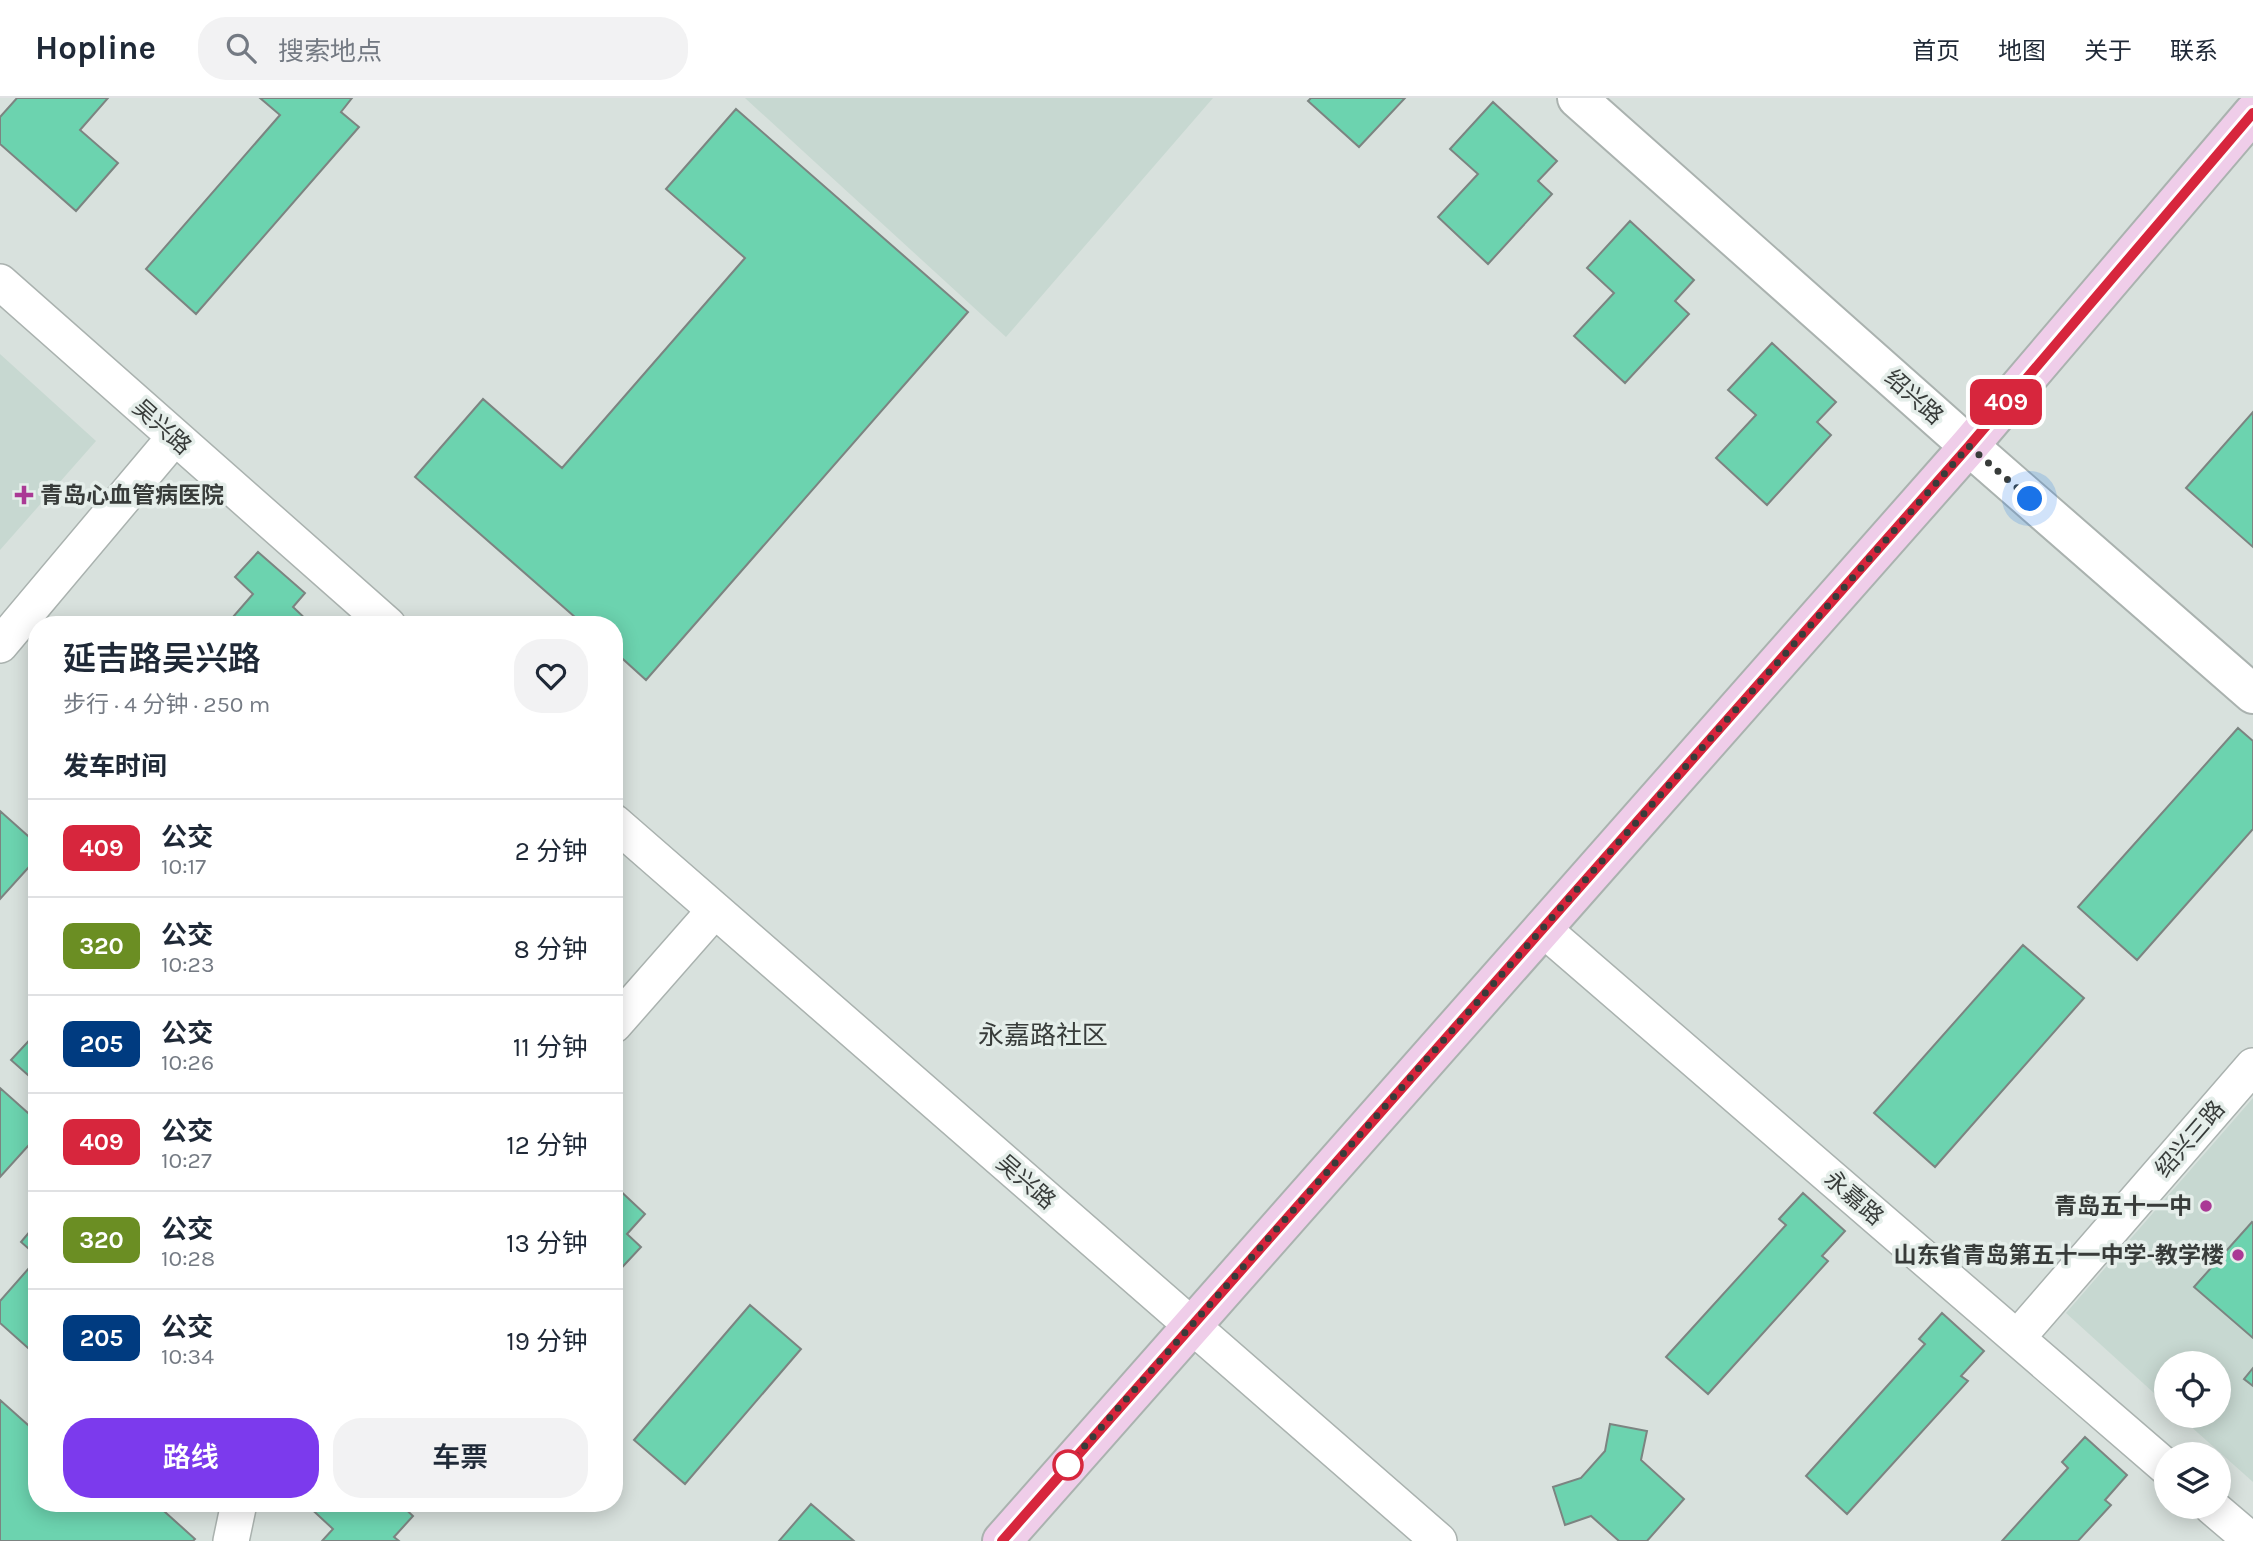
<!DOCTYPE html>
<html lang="zh">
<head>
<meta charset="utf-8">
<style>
  :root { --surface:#fff; --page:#f2f2f3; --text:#1f2937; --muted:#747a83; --line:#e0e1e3; --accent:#7c3aed }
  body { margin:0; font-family:Karla,"Noto Sans SC",sans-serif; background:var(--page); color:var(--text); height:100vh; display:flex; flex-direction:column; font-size:26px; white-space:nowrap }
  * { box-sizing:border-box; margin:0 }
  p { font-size:23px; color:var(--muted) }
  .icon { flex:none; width:38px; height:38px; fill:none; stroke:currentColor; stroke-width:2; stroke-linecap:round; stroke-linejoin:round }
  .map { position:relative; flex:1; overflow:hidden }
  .panel { position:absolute; left:28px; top:518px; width:595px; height:896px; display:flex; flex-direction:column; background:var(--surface); border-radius:28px; box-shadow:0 4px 18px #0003 }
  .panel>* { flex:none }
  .badge { padding:0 14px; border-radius:10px; font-size:24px; line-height:46px }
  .buttons { position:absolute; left:2154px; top:1253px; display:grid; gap:14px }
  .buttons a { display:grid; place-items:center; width:77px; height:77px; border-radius:50%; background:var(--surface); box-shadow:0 4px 18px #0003; font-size:35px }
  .you { position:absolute; width:35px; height:35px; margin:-18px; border:5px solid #fff; border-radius:50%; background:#1a73e8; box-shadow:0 0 0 10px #1a73e833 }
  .map>.badge { position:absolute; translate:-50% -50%; box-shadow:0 0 0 4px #fff }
  h2 { padding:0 35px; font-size:26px; line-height:63px }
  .round { display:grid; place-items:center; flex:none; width:74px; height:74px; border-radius:28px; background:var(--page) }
  .overview { display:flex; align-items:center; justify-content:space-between; height:119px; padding:0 35px }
  h1 { font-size:33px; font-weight:600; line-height:52px }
  .cta { display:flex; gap:14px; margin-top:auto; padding:14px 35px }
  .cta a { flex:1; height:80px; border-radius:28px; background:var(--accent); color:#fff; font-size:28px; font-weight:600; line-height:80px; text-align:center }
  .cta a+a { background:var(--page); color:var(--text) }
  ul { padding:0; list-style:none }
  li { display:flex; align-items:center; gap:21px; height:98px; padding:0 35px; border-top:2px solid var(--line) }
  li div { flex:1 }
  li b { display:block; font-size:26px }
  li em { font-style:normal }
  li .badge { min-width:77px; font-weight:700; text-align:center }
  header { display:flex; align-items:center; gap:42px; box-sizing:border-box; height:98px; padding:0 35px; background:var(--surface); border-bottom:2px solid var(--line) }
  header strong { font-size:33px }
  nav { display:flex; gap:38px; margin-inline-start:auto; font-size:24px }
  .search { width:490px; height:63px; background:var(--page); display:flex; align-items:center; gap:18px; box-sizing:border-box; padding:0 24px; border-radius:28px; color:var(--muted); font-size:26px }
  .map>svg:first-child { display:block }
</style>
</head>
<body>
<header>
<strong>Hopline</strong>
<div class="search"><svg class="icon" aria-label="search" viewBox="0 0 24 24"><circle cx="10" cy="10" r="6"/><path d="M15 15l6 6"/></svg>搜索地点</div>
<nav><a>首页</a><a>地图</a><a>关于</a><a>联系</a></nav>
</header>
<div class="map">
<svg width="2253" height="1443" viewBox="0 0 2253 1443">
  <rect width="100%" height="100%" fill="#d8e1dd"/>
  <!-- built -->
  <path fill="#c7d8d1" d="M745 0H1213L1006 239Z
    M0 256 96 343 0 452Z
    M2253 1000V1384L2179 1318H2219V1265H2166V1306L2066 1215Z"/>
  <!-- building -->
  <path fill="#6cd3af" stroke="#7c8481" stroke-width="2" d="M17 0H108L80 32 118 65 76 113 0 46V19Z
    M260 0H352L341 14 359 29 196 216 146 171 280 17Z
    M1311 0H1405L1359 49 1308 3Z
    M1493 4 1557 63 1538 83 1552 96 1488 166 1438 119 1478 76 1450 51Z
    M736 11 968 214 646 582 614 553V527H584L415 379 483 301 562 370 745 160 666 91Z
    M1630 123 1694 182 1675 203 1689 216 1625 285 1574 238 1614 195 1587 170Z
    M1772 245 1836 304 1817 324 1831 337 1767 407 1716 360 1756 317 1728 292Z
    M2253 314V449L2186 390Z
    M258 454 305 495 293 509 312 527H226L253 496 235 479Z
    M2238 630 2253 643V731L2137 862 2078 809Z
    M0 713 37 746V760L0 801Z
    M2023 847 2084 900 1935 1069 1874 1015Z
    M37 934V985L11 962Z
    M0 990 37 1023V1038L0 1079Z
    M614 1087 645 1116 627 1136 641 1149 614 1178Z
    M1803 1095 1845 1133 1822 1158 1828 1163 1708 1296 1666 1259 1786 1127 1779 1121Z
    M2252 1124 2253 1125V1240L2194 1189Z
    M37 1125V1158L21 1144Z
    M37 1161V1258L0 1225V1203Z
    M750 1207 801 1251 685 1386 634 1342Z
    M1942 1215 1984 1253 1961 1278 1968 1283 1847 1416 1806 1378 1925 1246 1919 1241Z
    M2253 1270V1288L2244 1281Z
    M0 1302 37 1335V1405H155L195 1441 193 1443H0Z
    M1610 1326 1647 1333 1641 1362 1684 1401 1647 1443H1619L1591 1418 1565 1427 1553 1389 1581 1380 1605 1353Z
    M2085 1339 2127 1377 2105 1402 2111 1407 2078 1443H2002L2068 1370 2062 1364Z
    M399 1405 413 1418 394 1439 399 1443H322L333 1431 306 1406Z
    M811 1406 854 1443H779Z"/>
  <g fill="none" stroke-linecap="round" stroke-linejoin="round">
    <defs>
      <path id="minor" d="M0 184 388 527
        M0 547 174 340
        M614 724 1439 1443
        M1542 830 2166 1369
        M614 927 715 812
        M2017 1240 2253 968
        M2212 1409 2252 1443
        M231 1443 239 1405"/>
      <path id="tertiary" d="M1577 0 1969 348 2253 596"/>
      <path id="secondary" d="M1002 1443 1969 348 2253 15"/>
    </defs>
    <!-- minor casing -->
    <use href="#minor" stroke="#aab2af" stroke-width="38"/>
    <!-- tertiary casing -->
    <use href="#tertiary" stroke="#aab2af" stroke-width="42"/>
    <!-- secondary casing -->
    <use href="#secondary" stroke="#aab2af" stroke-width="42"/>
    <!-- minor -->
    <use href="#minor" stroke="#fff" stroke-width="35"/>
    <!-- tertiary -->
    <use href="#tertiary" stroke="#fff" stroke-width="38"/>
    <!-- secondary -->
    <use href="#secondary" stroke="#efcde9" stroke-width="38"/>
  </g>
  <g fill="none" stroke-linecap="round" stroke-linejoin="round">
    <defs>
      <path id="line" d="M1002 1443 1969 348 2253 15"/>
    </defs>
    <!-- line casing -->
    <use href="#line" stroke="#fff" stroke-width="16"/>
    <!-- line -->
    <use href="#line" stroke="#d7263d" stroke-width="10"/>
    <!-- walk -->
    <path stroke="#383c3a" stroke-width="7" stroke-dasharray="0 12.6" d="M1068 1367 1969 348 2030 401"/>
  </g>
  <!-- markers -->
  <g fill="#aa3995" stroke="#e5eeea" stroke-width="2.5">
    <path d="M20.5 386.5h7v7h7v7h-7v7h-7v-7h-7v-7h7z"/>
    <circle cx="2206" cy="1108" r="7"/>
    <circle cx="2238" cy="1157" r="7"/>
  </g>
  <circle fill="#fff" stroke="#d7263d" stroke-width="3.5" cx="1068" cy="1367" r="14"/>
  <g text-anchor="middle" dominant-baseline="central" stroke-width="7" stroke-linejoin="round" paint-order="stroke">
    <!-- street labels -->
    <g font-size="23" fill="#383c3a" stroke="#e5eeea">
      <text transform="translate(1914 299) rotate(42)">绍兴路</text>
      <text transform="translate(162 329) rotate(42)">吴兴路</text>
      <text transform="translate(2190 1041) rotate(-49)">绍兴三路</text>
      <text transform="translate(1026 1084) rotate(41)">吴兴路</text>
      <text transform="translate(1854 1100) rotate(41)">永嘉路</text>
    </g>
    <!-- poi labels -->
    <g font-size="23" font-weight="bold" fill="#383c3a" stroke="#e5eeea" text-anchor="end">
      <text x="40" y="397" text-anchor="start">青岛心血管病医院</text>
      <text x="2192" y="1108">青岛五十一中</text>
      <text x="2224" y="1157">山东省青岛第五十一中学-教学楼</text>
    </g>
    <!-- quarter labels -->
    <g font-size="26" fill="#383c3a" stroke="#e5eeea">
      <text x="1043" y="937">永嘉路社区</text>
    </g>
  </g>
</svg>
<div class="buttons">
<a><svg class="icon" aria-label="locate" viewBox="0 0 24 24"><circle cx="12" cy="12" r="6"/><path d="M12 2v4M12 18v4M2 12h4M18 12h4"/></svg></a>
<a><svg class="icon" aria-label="layers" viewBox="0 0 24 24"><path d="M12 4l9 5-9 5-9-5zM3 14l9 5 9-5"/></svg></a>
</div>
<div class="you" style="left:2030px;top:401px"></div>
<b class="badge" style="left:2006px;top:304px;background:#d7263d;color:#fff">409</b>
<section class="panel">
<div class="overview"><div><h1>延吉路吴兴路</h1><p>步行 · 4 分钟 · 250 m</p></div><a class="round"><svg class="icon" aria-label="heart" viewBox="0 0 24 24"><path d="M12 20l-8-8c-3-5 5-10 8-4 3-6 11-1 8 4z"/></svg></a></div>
<h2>发车时间</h2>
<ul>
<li><span class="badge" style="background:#d7263d;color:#fff">409</span><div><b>公交</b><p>10:17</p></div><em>2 分钟</em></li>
<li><span class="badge" style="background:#6b8e23;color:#fff">320</span><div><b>公交</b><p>10:23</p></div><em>8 分钟</em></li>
<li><span class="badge" style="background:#003b80;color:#fff">205</span><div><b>公交</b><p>10:26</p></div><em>11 分钟</em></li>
<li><span class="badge" style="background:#d7263d;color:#fff">409</span><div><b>公交</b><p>10:27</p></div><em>12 分钟</em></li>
<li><span class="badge" style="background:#6b8e23;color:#fff">320</span><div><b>公交</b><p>10:28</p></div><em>13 分钟</em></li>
<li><span class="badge" style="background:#003b80;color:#fff">205</span><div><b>公交</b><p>10:34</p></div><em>19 分钟</em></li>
</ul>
<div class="cta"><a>路线</a><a>车票</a></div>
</section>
</div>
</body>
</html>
